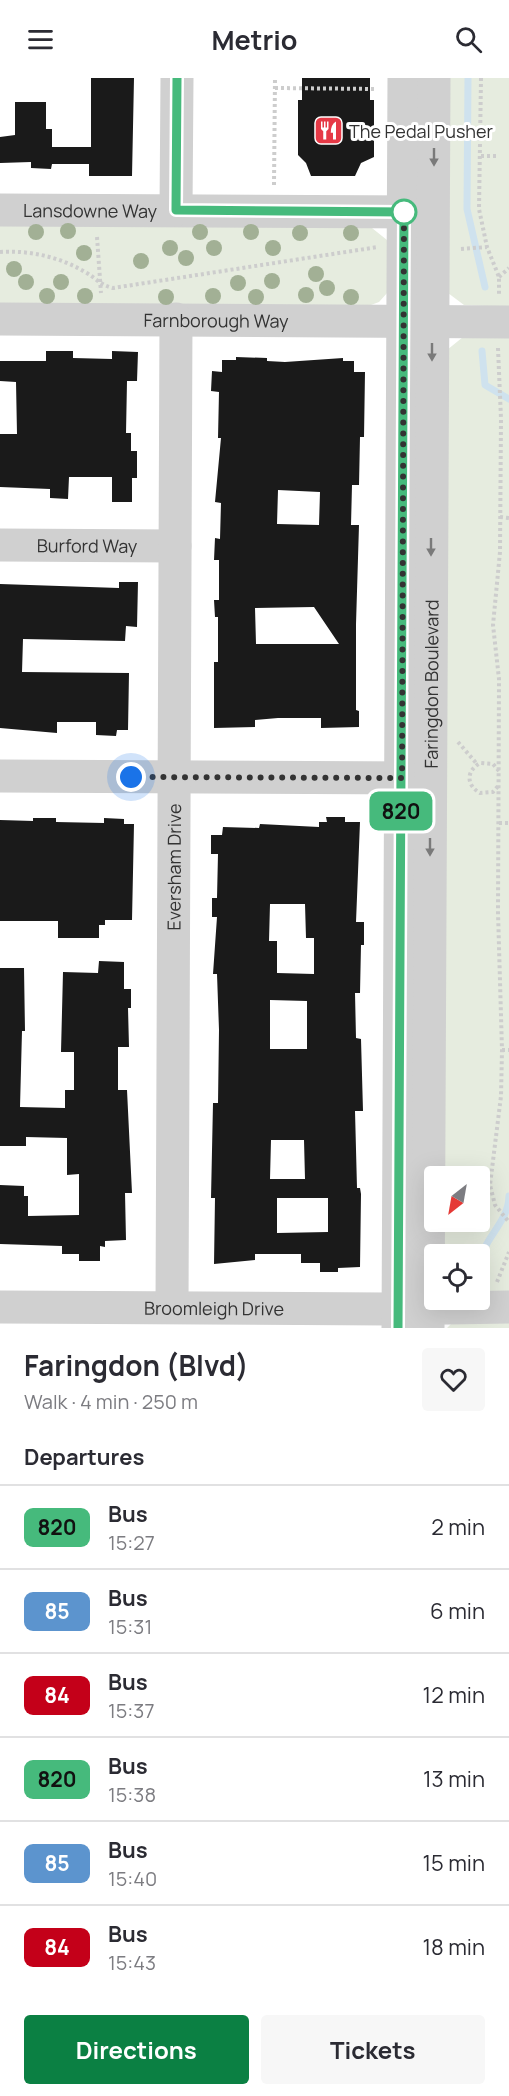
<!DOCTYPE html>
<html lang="en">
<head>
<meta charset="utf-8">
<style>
  :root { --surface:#fff; --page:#f7f7f7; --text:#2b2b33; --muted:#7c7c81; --line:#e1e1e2; --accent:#0b8043 }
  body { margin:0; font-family:Manrope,sans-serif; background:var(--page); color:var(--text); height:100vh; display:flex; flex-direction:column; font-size:22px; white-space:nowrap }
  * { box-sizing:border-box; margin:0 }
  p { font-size:20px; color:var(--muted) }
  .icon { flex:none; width:33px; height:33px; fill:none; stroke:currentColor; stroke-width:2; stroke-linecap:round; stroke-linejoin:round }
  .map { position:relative; height:1250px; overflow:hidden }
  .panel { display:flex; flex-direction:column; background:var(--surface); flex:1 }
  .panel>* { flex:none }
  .badge { padding:0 12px; border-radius:9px; font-size:21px; line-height:39px }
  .needle { width:39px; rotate:211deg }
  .fabs { position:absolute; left:424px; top:1088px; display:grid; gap:12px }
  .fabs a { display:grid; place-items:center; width:66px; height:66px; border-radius:6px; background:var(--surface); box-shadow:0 6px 24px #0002; font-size:30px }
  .you { position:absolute; width:30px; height:30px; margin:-15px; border:4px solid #fff; border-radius:50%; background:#1a73e8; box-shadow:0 0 0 9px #1a73e833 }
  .map>.badge { position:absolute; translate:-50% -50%; box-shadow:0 0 0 3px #fff }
  h2 { padding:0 24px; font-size:22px; line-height:54px }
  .round { display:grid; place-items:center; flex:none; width:63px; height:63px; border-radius:6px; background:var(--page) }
  .head { display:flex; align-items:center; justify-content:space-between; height:102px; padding:0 24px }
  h1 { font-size:28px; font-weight:700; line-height:45px }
  .action { display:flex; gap:12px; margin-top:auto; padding:12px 24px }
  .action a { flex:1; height:69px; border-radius:6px; background:var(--accent); color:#fff; font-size:24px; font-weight:700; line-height:69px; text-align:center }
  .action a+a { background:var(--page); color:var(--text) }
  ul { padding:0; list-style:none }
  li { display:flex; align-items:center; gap:18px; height:84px; padding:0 24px; border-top:2px solid var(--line) }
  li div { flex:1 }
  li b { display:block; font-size:22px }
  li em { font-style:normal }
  li .badge { min-width:66px; font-weight:700; text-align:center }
  header { display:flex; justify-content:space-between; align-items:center; height:78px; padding:0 24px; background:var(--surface); font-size:27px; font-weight:700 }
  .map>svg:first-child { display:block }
</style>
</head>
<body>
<header><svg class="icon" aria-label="menu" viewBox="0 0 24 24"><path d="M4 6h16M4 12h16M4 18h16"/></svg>Metrio<svg class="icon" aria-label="search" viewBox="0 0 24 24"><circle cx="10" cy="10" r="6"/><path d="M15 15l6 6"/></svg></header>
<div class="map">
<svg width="509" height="1250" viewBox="0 0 509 1250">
  <rect width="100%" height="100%" fill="#fff"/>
  <!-- green -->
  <path fill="#e6ecdf" d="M444 0H509V229L464 227 448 215Z
    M0 146 372 150 387 162 388 214 379 224 371 227 0 228Z
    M509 258V1213L480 1215V1176H439L440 1143H480V1098H440L447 272 463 259Z
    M509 1242V1250H447L453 1244Z"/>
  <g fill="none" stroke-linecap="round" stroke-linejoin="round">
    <!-- stream -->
    <path stroke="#cfe2ee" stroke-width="7" d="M468 0 467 131 485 209
      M482 273 485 307 509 321
      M480 1188C482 1159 508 1147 509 1118"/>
  </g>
  <!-- building -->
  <path fill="#1a1a1a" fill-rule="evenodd" d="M91 0H134L132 98H89V86H52L51 91 31 90V84L0 85V59L15 57V24H46V51H52V69H91Z
    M302 0H370V22H374V79L361 85 355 98H311L306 85 298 77V22H302Z
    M46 273H73V280L112 281V273L138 274 137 303H127L126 355H131V373H137V400H132V424H112V399H69L68 421 50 420V411L0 409V356H17L16 304 0 303V283H46Z
    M236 279 267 280V283L285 284 343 280V283H354V294H365L364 359H360L359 407H352L351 447H359L356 546V632L359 633V649L321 650V640H278L255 642V649L214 650V584H218V539H215L214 522H219V482H214L215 460 220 461 221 425 215 424 221 360H218L219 314 211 313 212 293 222 294V282H236ZM278 412 320 414 319 447 277 446ZM314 529 339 566H256L255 530Z
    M119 504H138L137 549 126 548 125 563 23 561 22 594 129 595 128 652H117L116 658 96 657V644H57V655L0 650V506L119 510Z
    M326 739H345V744H360L356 844H364V867H361L360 915H355L356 960 361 961 363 1033H355L357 1110H360L361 1116 360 1189 338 1190V1194H320V1185H301V1176H255V1182L214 1186 215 1120H211L213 1025H218L219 952 217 896H213L217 839H212V820H217L218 776H211V757H222L223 749 259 750 260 746 319 749V744H327ZM270 826H305L306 860H314V896L277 895V863H269ZM270 922 307 923V971H270ZM271 1062H304L305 1101H270ZM277 1120H328V1154L277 1155Z
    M33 740H56V744L104 745V740L124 741V746H134L132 842H105V847H99V860H58V843H0V742L33 743Z
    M99 883 124 884V911H131V930H128L129 969H118V1012H127L132 1115H125L126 1162 105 1163V1169L100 1168V1183H79V1176H62V1168L0 1166V1107L24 1108V1118H28V1138L79 1137V1096L67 1097V1060L26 1059V1068H0V890H24L25 953H22L20 1029 65 1030V1012H74V974H61L63 894 98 895Z"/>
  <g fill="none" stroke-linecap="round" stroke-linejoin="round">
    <!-- path -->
    <path stroke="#cdcdcd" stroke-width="4" stroke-dasharray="3 3" stroke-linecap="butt" d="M481 0 479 131 487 169 499 199V218
      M275 10 377 11
      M481 78H496
      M274 107 275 0
      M97 159 101 215
      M461 171 487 169
      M0 174C29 172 60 179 85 194 96 200 100 207 113 210L378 169
      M499 199 509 190
      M498 270 501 341 500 474 493 547 499 601 498 834 502 972 501 1018 490 1107 495 1127 509 1144
      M500 439 509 440
      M458 664 477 686
      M499 693 493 686 480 685C466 693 466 707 480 715L493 714 499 707
      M499 745H509
      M502 972H509
      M497 1204 509 1174"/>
    <!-- minor -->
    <g stroke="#d0d0d0" stroke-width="33">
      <path id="s1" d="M0 132 424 134"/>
      <path d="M176 132 177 0"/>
      <path id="s2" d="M0 241 509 244"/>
      <path id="s3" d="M0 467 175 468"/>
      <path d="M0 698 422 700"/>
      <path id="s4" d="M0 1229 388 1231 509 1229"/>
      <path id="s5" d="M172 1229 176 241"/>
      <path d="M398 1250 404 0"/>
      <path id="s6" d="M428 1250 434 0"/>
    </g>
  </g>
  <!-- trees -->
  <g fill="#a2b095">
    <circle cx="68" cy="153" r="8"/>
    <circle cx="36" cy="154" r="8"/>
    <circle cx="200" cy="154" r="8"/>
    <circle cx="251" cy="154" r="8"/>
    <circle cx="300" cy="155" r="8"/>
    <circle cx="351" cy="155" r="8"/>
    <circle cx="170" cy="170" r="8"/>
    <circle cx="214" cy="170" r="8"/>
    <circle cx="273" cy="170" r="8"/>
    <circle cx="84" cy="175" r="8"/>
    <circle cx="186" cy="180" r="8"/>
    <circle cx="141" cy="183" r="8"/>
    <circle cx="14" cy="191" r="8"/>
    <circle cx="316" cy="196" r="8"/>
    <circle cx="272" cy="203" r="8"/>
    <circle cx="26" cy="204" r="8"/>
    <circle cx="61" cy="204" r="8"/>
    <circle cx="238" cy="205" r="8"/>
    <circle cx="327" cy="210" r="8"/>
    <circle cx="306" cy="217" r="8"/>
    <circle cx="47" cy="218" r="8"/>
    <circle cx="85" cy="218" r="8"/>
    <circle cx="213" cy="218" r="8"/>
    <circle cx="166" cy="219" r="8"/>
    <circle cx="256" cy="219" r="8"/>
    <circle cx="351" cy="219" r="8"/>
  </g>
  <!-- one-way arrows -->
  <defs><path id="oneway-solid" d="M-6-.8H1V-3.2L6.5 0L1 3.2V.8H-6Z" transform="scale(1.5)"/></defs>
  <g fill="#7a7a7a">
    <use href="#oneway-solid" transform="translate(434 79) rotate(90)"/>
    <use href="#oneway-solid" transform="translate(432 274) rotate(90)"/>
    <use href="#oneway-solid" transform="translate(431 469) rotate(90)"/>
    <use href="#oneway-solid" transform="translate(430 769) rotate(90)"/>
  </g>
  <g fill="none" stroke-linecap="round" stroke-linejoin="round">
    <defs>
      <path id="line" d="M177 0 176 132 404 134 398 1250"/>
    </defs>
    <!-- line casing -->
    <use href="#line" stroke="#fff" stroke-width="14"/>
    <!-- line -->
    <use href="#line" stroke="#46ba7c" stroke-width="9"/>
    <!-- walk -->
    <path stroke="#333" stroke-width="6" stroke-dasharray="0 10.8" d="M131 699 402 700 404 134"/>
  </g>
  <!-- icons -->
  <defs>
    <symbol id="restaurant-square" viewBox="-11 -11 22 22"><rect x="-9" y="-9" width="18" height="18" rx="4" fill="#e63946" stroke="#fff"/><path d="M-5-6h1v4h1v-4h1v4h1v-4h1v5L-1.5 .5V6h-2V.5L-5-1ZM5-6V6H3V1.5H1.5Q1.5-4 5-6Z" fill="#fff"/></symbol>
  </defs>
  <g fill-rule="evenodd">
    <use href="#restaurant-square" x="312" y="36" width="33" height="33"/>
  </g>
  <!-- markers -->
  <circle fill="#fff" stroke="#46ba7c" stroke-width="3" cx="404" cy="134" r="12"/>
  <g text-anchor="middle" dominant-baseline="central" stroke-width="6" stroke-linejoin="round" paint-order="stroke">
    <!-- poi labels -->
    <g font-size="18" fill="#333" stroke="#fff" text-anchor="start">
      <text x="349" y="53">The Pedal Pusher</text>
    </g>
    <!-- street labels -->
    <g font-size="18" fill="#333" stroke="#fff">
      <text stroke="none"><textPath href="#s1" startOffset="90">Lansdowne Way</textPath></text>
      <text stroke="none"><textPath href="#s2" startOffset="216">Farnborough Way</textPath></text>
      <text stroke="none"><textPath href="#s3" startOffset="87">Burford Way</textPath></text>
      <text stroke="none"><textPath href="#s6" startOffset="644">Faringdon Boulevard</textPath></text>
      <text stroke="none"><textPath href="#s5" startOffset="440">Eversham Drive</textPath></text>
      <text stroke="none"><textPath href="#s4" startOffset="214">Broomleigh Drive</textPath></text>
    </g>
  </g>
</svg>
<div class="fabs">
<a><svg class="needle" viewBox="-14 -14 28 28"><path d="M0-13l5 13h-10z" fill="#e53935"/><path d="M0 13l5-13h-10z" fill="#7c7c81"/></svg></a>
<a><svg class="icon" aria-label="locate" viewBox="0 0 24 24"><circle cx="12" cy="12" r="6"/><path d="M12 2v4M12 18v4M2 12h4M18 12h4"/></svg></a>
</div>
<div class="you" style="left:131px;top:699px"></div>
<b class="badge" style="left:401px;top:733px;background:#46ba7c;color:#111">820</b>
</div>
<section class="panel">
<div class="head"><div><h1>Faringdon (Blvd)</h1><p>Walk · 4 min · 250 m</p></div><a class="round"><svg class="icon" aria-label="heart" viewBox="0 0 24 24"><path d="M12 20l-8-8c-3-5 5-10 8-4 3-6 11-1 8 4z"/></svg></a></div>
<h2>Departures</h2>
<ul>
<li><span class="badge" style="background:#46ba7c;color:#111">820</span><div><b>Bus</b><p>15:27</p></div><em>2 min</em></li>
<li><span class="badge" style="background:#5c94ce;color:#fff">85</span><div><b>Bus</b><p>15:31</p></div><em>6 min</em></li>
<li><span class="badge" style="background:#c40019;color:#fff">84</span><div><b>Bus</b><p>15:37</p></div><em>12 min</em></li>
<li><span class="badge" style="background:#46ba7c;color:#111">820</span><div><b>Bus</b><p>15:38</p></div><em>13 min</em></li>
<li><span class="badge" style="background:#5c94ce;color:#fff">85</span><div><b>Bus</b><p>15:40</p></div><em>15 min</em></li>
<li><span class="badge" style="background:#c40019;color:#fff">84</span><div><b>Bus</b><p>15:43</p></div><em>18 min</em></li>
</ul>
<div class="action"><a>Directions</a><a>Tickets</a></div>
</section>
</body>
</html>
